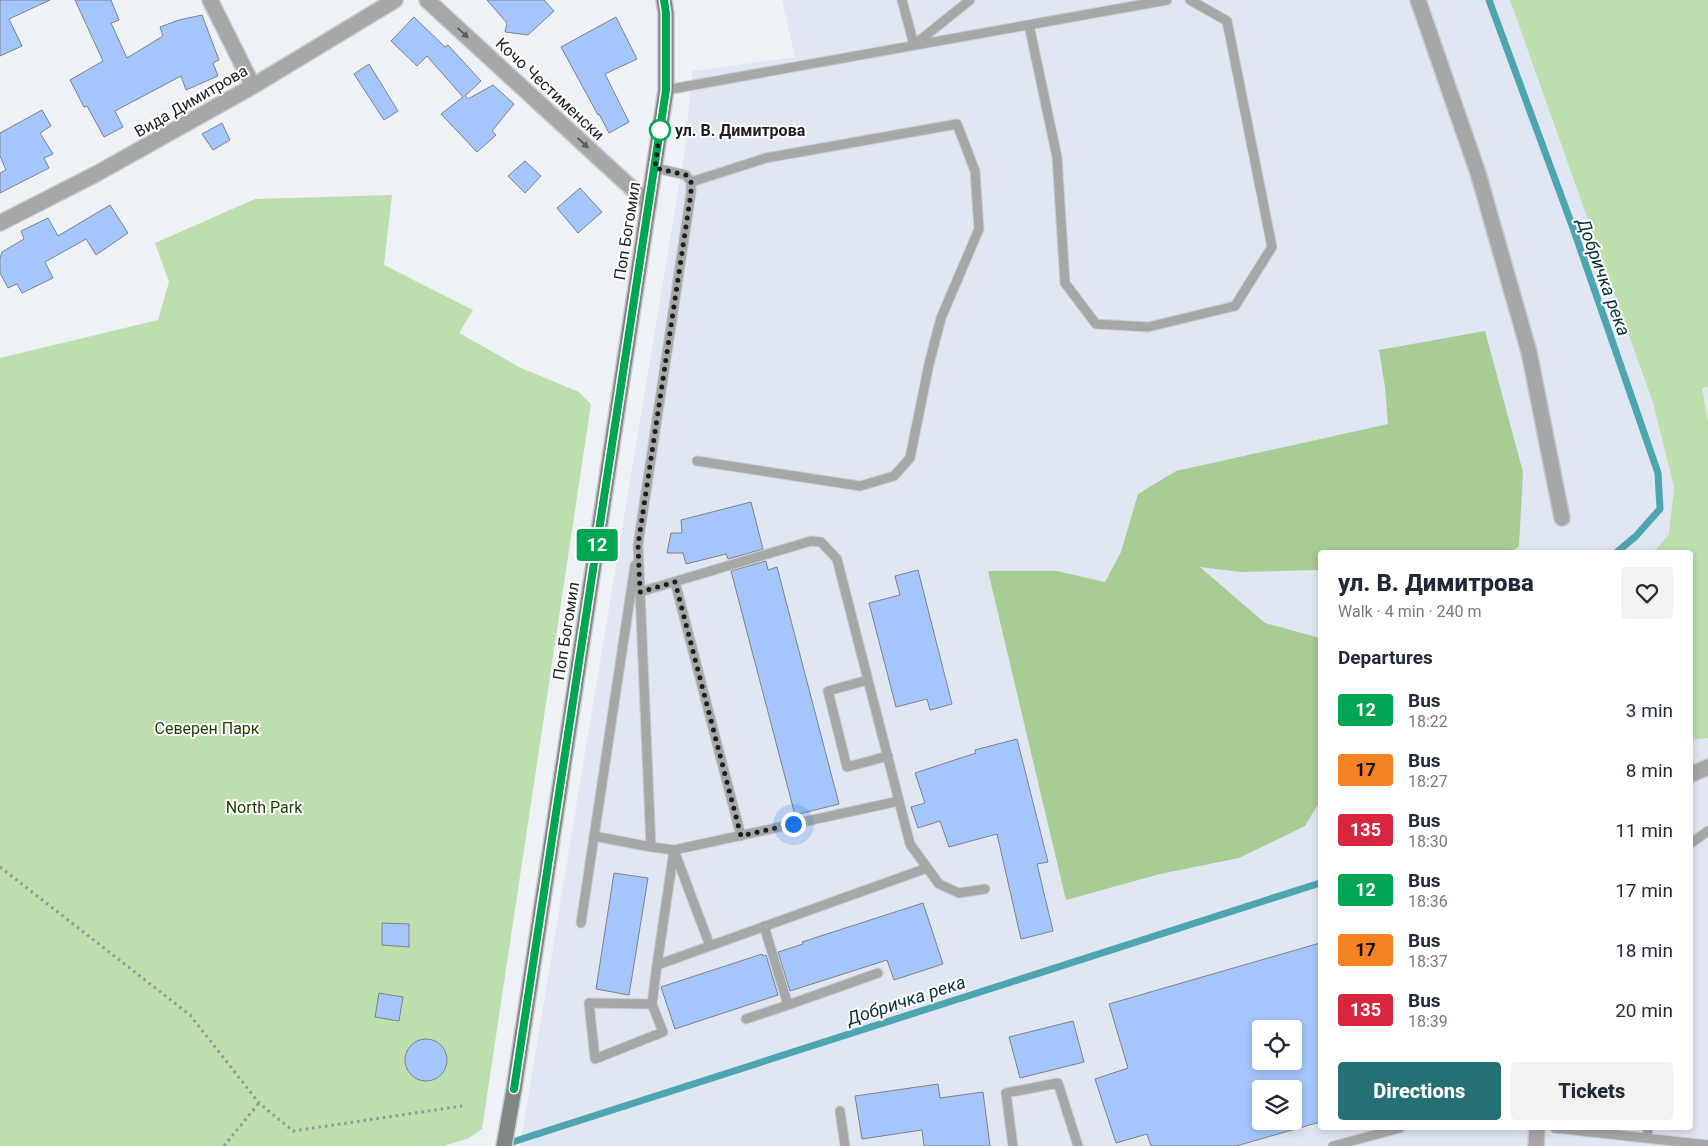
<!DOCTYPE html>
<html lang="en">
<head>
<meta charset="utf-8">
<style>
  :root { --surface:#fff; --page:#f2f2f3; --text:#1f2937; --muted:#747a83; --accent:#257074 }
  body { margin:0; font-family:Roboto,sans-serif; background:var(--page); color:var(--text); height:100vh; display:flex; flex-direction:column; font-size:19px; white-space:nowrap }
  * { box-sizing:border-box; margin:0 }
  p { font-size:16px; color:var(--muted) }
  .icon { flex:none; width:28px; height:28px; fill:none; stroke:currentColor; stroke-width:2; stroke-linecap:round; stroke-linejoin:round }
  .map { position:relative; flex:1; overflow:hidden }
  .drawer { position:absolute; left:1318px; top:550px; width:375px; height:580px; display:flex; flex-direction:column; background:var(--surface); border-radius:5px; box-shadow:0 2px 8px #0003 }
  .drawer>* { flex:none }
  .badge { padding:0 10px; border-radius:4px; font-size:18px; line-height:32px }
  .buttons { position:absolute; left:1252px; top:1020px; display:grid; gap:10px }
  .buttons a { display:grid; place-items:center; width:50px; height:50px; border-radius:5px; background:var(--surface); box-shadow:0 2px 8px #0003; font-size:25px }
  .you { position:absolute; width:25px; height:25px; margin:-12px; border:4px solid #fff; border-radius:50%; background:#1a73e8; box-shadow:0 0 0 8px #1a73e833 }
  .map>.badge { position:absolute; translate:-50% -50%; box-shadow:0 0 0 2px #fff }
  h2 { padding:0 20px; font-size:19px; line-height:45px }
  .round { display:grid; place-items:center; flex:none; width:52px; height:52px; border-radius:5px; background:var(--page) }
  .summary { display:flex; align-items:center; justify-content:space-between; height:85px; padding:0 20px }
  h1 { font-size:24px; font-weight:800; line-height:38px }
  .button { display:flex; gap:10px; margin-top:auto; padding:10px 20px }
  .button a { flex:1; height:58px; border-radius:5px; background:var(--accent); color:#fff; font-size:20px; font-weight:800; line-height:58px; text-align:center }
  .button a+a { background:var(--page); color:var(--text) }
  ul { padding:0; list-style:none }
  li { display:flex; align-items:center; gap:15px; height:60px; padding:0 20px }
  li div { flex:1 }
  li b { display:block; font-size:19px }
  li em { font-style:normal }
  li .badge { min-width:55px; font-weight:700; text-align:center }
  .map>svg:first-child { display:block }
</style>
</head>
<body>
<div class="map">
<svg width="1708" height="1146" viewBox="0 0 1708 1146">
  <rect width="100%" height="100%" fill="#eef2f7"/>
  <!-- built -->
  <path fill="#e0e7f3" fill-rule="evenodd" d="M782 0H1708V1146H520L685 149 692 71 795 57ZM1320 552H1690V1128H1320ZM1261 1029H1294V1061H1261ZM1261 1089H1294V1121H1261Z"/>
  <!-- green -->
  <path fill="#bddead" d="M1510 0H1708V387L1702 388 1708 421V738L1690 740V552H1654L1669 534 1674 487 1653 403Z
    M392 195 384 265 473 310 459 333 521 368 579 392 591 404 482 1129 469 1138 444 1146H0V358L158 320 169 282 155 243 255 199Z"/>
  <!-- forest -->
  <path fill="#a7cc94" d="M1485 331 1523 472 1519 546 1511 552H1320V570L1241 572 1200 567 1265 623 1316 637 1320 640V801L1305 826 1239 858 1160 874 1066 900 988 571H1057L1105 582 1121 552 1138 494 1176 471 1388 424 1385 387 1379 350Z"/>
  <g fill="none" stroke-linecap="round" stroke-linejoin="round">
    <!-- stream -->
    <path stroke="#4da5b0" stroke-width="7" d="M1489 0 1573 228 1658 473 1660 509 1636 536 1617 552
      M503 1145 1320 883"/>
  </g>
  <!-- building -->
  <path fill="#a5c6fd" stroke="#7e8186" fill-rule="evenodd" d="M0 0H50L9 19 22 46 0 56Z
    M75 0H111L119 20 111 23 127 58 163 36 160 27 179 20 202 15 219 60 213 63 218 76 186 90 181 76 115 111 123 127 104 137 87 106 84 107 70 80 103 61Z
    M487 0H544L554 11 528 35 505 32 507 23Z
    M414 17 445 47 448 45 481 81 465 96 468 99 493 85 514 104 492 131 496 135 477 152 441 114 463 97 427 56 417 66 391 41Z
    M616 17 637 59 605 74 629 122 609 133 599 114 598 115 561 47Z
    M369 64 398 111 384 120 354 74Z
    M42 110 51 126 40 133 53 154 44 158 49 168 0 193V173L6 170 0 156V133Z
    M222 123 230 140 213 150 202 134Z
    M525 161 541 176 525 193 508 176Z
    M580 188 602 212 578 233 557 208Z
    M110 205 128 233 96 255 86 239 45 262 53 278 22 293 17 284 8 288 0 273V258L2 252 24 239 21 231 48 218 58 236Z
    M751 502 763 549 728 559 726 554 686 564 683 553H667L671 533H682L681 520Z
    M766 561 768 570 777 567 839 804 795 815 731 571Z
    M918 570 952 704 930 710 927 699 896 707 869 603 900 595 895 576Z
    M1017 739 1048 862 1037 864 1053 931 1021 939 997 834 949 847 940 821 918 828 911 807 925 803 915 773 976 753 975 750Z
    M614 873 648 878 629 995 596 989Z
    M923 903 943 964 894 980 887 960 790 991 778 952 803 944 802 942Z
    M382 923 409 924V947L382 945Z
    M1320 943V1122L1236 1146H1151L1147 1134 1116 1143 1095 1079 1128 1068 1109 1004ZM1261 1029H1294V1061H1261ZM1261 1089H1294V1121H1261Z
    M762 954 763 956 766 955 778 995 675 1029 661 987Z
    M379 993 403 997 399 1021 375 1017Z
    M1073 1021 1084 1062 1020 1078 1009 1037Z
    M405 1060a21 21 0 1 1 42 0a21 21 0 1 1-42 0Z
    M938 1084 940 1098 983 1092 990 1146H924L922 1130 862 1139 855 1096Z"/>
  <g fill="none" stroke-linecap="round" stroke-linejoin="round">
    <defs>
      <path id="lane" d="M902 0 914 45 970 0
        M1029 25 1057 157 1065 283 1096 324 1148 327 1235 306 1272 247 1227 21 1190 0
        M666 90 1167 0
        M655 168 686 175 691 182V193L638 545 651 847 674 850 899 801
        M691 182 766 158 957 124 975 171 979 229 941 318 929 364 910 458 894 476 860 486 697 461
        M675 582 741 836
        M640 592 811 541 821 542 837 559 910 844 939 884 959 893 985 889
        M868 680 828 691 847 767 888 756
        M594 836 651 847
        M1690 844 1708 831
        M674 850 657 965 927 868
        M675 853 710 946
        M581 923 635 565
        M764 926 788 1005 878 973
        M652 1004 589 1003 595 1059 663 1032 652 1004 657 965
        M746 1019 788 1005
        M840 1111 845 1146
        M1555 1128 1708 1145
        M1647 1138 1648 1128
        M1013 1146 1006 1093 1058 1083 1078 1146
        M1333 1146 1400 1128"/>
      <path id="street" d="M210 0 253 86
        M427 0 649 204
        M1418 0 1478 173 1529 352 1562 518
        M0 223 96 174 253 86 395 0
        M1690 775 1708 767
        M1536 1146 1537 1128"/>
      <path id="secondary" d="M504 1146 514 1089 666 90V13L664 0"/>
    </defs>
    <!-- lane casing -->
    <use href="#lane" stroke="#c8ccd0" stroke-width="11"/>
    <!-- street casing -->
    <use href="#street" stroke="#c8ccd0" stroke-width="18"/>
    <!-- secondary casing -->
    <use href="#secondary" stroke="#c8ccd0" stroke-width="18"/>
    <!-- path -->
    <path stroke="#93969a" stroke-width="3" stroke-dasharray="2.5 4" stroke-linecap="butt" d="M0 867 190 1015 259 1103 293 1131 462 1106
      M224 1146 259 1103"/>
    <!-- lane -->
    <use href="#lane" stroke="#a5a8a7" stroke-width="9"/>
    <!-- street -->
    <use href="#street" stroke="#a5a8a7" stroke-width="15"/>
    <!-- secondary -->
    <use href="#secondary" stroke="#818583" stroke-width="15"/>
  </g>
  <!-- one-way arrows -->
  <defs><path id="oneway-solid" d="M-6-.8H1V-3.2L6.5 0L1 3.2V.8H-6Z" transform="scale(1.25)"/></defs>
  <g fill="#5a5c5d">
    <use href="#oneway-solid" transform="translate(463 33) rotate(43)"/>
    <use href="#oneway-solid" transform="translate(583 143) rotate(43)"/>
  </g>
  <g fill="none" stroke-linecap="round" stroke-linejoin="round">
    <defs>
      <path id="line" d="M514 1089 666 90V13L664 0"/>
    </defs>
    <!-- line casing -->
    <use href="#line" stroke="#fff" stroke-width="11"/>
    <!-- line -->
    <use href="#line" stroke="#00a651" stroke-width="8"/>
    <!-- walk -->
    <path stroke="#1d1e20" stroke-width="5" stroke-dasharray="0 9" d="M660 130V129L655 168 686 175 691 182V193L638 545 640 592 675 582 741 836 793 824"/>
  </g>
  <!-- markers -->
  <circle fill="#fff" stroke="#00a651" stroke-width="2.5" cx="660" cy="130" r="10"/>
  <g text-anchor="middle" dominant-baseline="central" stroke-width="4" stroke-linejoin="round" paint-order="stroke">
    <!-- street labels -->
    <g font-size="16" fill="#1d1e20" stroke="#fff">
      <text transform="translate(550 89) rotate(43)">Кочо Честименски</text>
      <text transform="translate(191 101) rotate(-30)">Вида Димитрова</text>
      <text transform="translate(627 231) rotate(-81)">Поп Богомил</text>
      <text transform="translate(566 631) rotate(-81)">Поп Богомил</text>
    </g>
    <!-- stop labels -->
    <g font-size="16" font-weight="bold" fill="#1d1e20" stroke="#fff" text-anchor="start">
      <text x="675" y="130">ул. В. Димитрова</text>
    </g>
    <!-- park labels -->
    <g font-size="16" fill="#1a3b00" stroke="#fff">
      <text x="207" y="728">Северен Парк</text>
      <text x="264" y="807">North Park</text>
    </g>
    <!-- water labels -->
    <g font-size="18" font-style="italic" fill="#063238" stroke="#fff">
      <text transform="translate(1604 277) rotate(70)">Добричка река</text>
      <text transform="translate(906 1000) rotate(-18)">Добричка река</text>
    </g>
  </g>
</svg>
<div class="buttons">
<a><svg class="icon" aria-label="locate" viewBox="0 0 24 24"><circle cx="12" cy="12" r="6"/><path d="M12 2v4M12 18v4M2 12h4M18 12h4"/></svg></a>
<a><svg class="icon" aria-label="layers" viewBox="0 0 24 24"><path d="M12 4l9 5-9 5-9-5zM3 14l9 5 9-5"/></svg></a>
</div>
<div class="you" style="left:793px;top:824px"></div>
<b class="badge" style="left:597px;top:545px;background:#00a651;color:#fff">12</b>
<section class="drawer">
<div class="summary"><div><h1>ул. В. Димитрова</h1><p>Walk · 4 min · 240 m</p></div><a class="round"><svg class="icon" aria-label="heart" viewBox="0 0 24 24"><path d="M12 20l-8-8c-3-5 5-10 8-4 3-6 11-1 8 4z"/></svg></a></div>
<h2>Departures</h2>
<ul>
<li><span class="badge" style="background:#00a651;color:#fff">12</span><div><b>Bus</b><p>18:22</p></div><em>3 min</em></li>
<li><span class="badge" style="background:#f58220;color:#111">17</span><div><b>Bus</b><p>18:27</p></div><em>8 min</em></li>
<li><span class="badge" style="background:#d7263d;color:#fff">135</span><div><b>Bus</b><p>18:30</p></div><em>11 min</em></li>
<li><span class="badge" style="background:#00a651;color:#fff">12</span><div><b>Bus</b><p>18:36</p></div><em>17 min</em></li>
<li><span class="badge" style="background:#f58220;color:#111">17</span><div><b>Bus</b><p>18:37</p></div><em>18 min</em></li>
<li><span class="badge" style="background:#d7263d;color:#fff">135</span><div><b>Bus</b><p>18:39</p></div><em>20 min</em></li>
</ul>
<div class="button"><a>Directions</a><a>Tickets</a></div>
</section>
</div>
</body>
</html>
